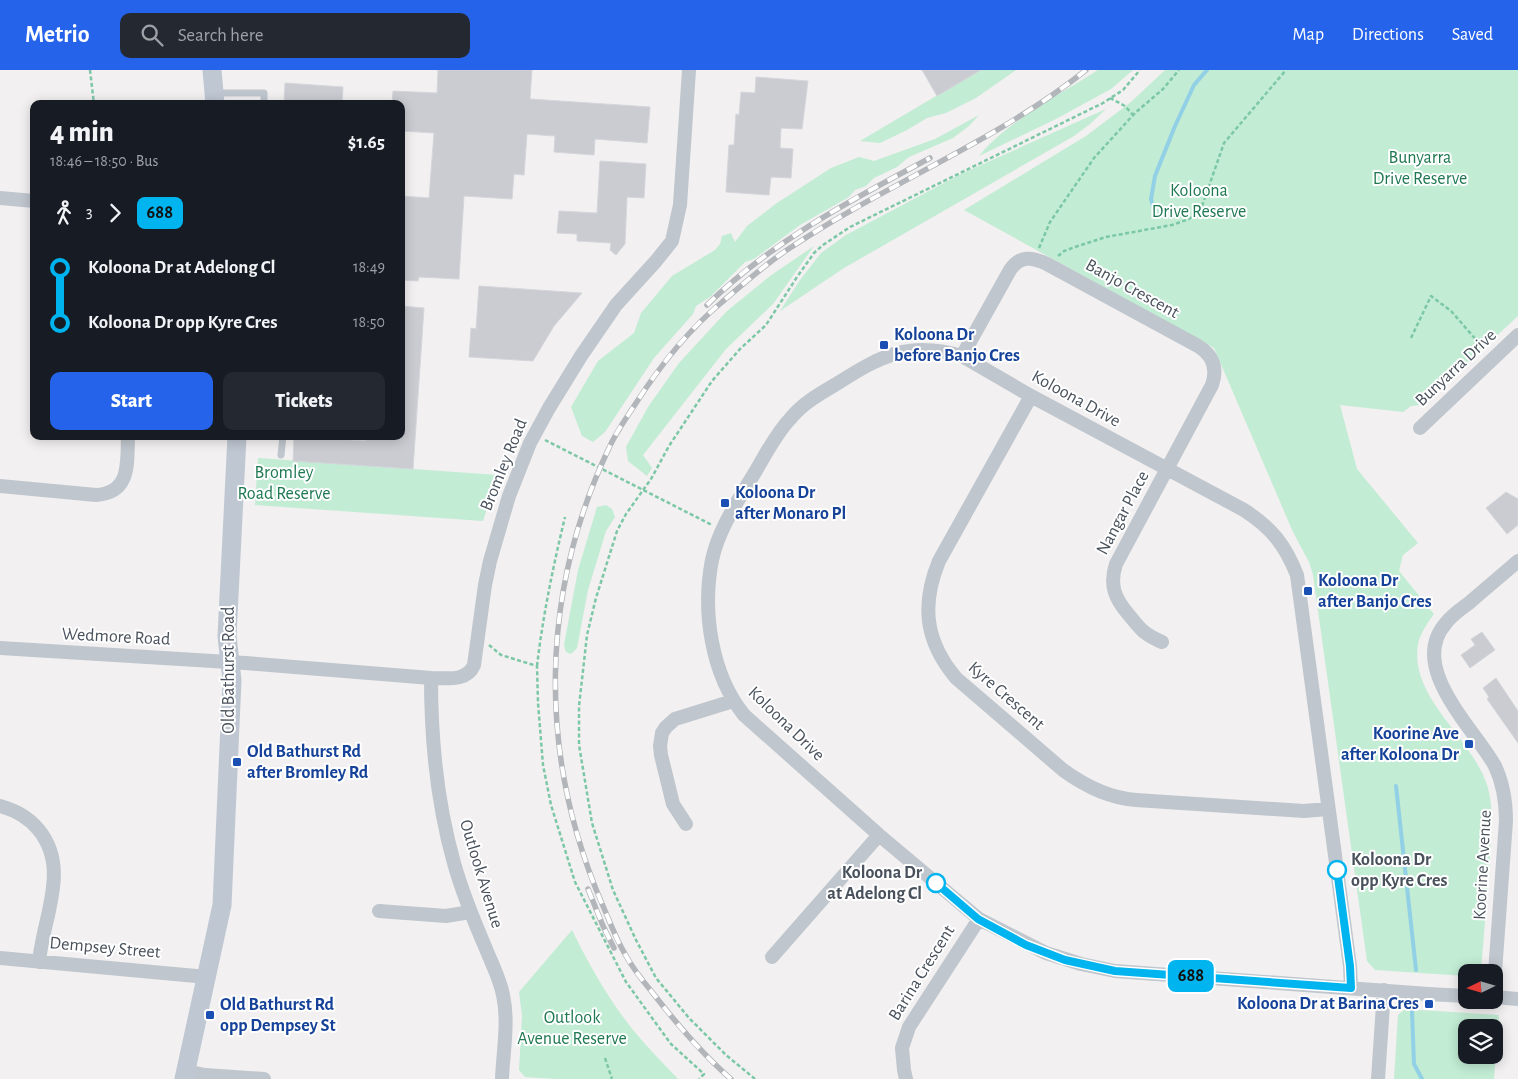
<!DOCTYPE html>
<html lang="en">
<head>
<meta charset="utf-8">
<style>
  :root { --surface:#171b24; --page:#242831; --text:#f1f3f6; --muted:#9ea1a6; --accent:#2563eb }
  body { margin:0; font-family:"Alegreya Sans",sans-serif; background:var(--page); color:var(--text); height:100vh; display:flex; flex-direction:column; font-size:19px; white-space:nowrap }
  * { box-sizing:border-box; margin:0 }
  p { font-size:16px; color:var(--muted) }
  .icon { flex:none; width:28px; height:28px; fill:none; stroke:currentColor; stroke-width:2; stroke-linecap:round; stroke-linejoin:round }
  .map { position:relative; flex:1; overflow:hidden }
  .sheet { position:absolute; left:30px; top:30px; width:375px; height:340px; display:flex; flex-direction:column; background:var(--surface); border-radius:10px; box-shadow:0 2px 12px #0003 }
  .sheet>* { flex:none }
  .badge { padding:0 10px; border-radius:8px; font-size:18px; line-height:32px }
  .needle { width:32px; rotate:265deg }
  .tools { position:absolute; left:1458px; top:894px; display:grid; gap:10px }
  .tools a { display:grid; place-items:center; width:45px; height:45px; border-radius:10px; background:var(--surface); box-shadow:0 2px 12px #0003; font-size:25px }
  .map>.badge { position:absolute; translate:-50% -50%; box-shadow:0 0 0 2px #fff }
  .legs { display:flex; align-items:center; gap:8px; height:55px; padding:0 20px; font-size:16px }
  .legs p { margin-inline-start:auto }
  .overview { display:flex; align-items:center; justify-content:space-between; height:85px; padding:0 20px }
  h1 { font-size:28px; font-weight:800; line-height:38px }
  .button { display:flex; gap:10px; margin-top:auto; padding:10px 20px }
  .button a { flex:1; height:58px; border-radius:10px; background:var(--accent); color:#fff; font-size:20px; font-weight:800; line-height:58px; text-align:center }
  .button a+a { background:var(--page); color:var(--text) }
  ul { padding:0 20px; list-style:none }
  li { display:flex; align-items:center; gap:18px; height:55px; font-size:19px }
  li i { display:grid; place-items:center; width:8px; height:100%; margin:0 6px; background:currentColor }
  li i::after { content:''; width:12px; height:12px; margin:-6px; border:4px solid; border-radius:50%; background:var(--surface) }
  li p { margin-inline-start:auto }
  li:first-child i { background:linear-gradient(#0000 50%,currentColor 0) }
  li:last-child i { background:linear-gradient(currentColor 50%,#0000 0) }
  header { display:flex; align-items:center; gap:30px; box-sizing:border-box; height:70px; padding:0 25px; background:var(--accent); color:#fff }
  header strong { font-size:24px }
  nav { display:flex; gap:28px; margin-inline-start:auto; font-size:18px }
  .search { width:350px; height:45px; background:var(--page); display:flex; align-items:center; gap:12px; box-sizing:border-box; padding:0 18px; border-radius:10px; color:var(--muted); font-size:19px }
  .map>svg:first-child { display:block }
</style>
</head>
<body>
<header>
<strong>Metrio</strong>
<div class="search"><svg class="icon" aria-label="search" viewBox="0 0 24 24"><circle cx="10" cy="10" r="6"/><path d="M15 15l6 6"/></svg>Search here</div>
<nav><a>Map</a><a>Directions</a><a>Saved</a></nav>
</header>
<div class="map">
<svg width="1518" height="1009" viewBox="0 0 1518 1009">
  <rect width="100%" height="100%" fill="#f2f0f0"/>
  <!-- green -->
  <path fill="#c2ecd4" fill-rule="evenodd" d="M980 0H1016L976 28 946 43 927 48 907 60 880 73 860 71Z
    M1098 0H1133L1111 19 1056 49 979 86C1005 53 1062 23 1098 0Z
    M1165 0H1518V246L1422 335 1411 336 1403 342 1340 335 1357 399 1418 473 1403 485 1399 501 1434 544C1428 552 1422 561 1419 570 1405 626 1474 668 1488 718 1495 745 1490 773 1489 801 1486 834 1484 867 1481 900L1478 902H1466V906L1375 900 1367 891 1313 505 1309 492 1293 462 1214 278 964 140 1086 66 1131 32Z
    M1106 39 1090 54 1074 66 844 198 780 241 800 210 821 183 846 165 961 104Z
    M979 45 969 56 953 68 909 87 897 97 874 108 866 116 855 120 849 127 800 155 754 189 745 192 710 227 696 236 693 244 654 288 605 362 593 372 582 366 571 337 598 291 634 263 641 243 672 206 715 180 720 174 722 166 731 163 735 172 747 156 777 133 831 98 859 87 874 91 935 69Z
    M814 176 773 234 726 279 643 385 652 398 647 406 628 391 626 377 648 337 679 293 727 241 770 206Z
    M258 388 498 405 483 451 255 435Z
    M606 435 612 439 615 447 606 461 588 520 577 578 571 584 566 582 564 575 578 500 597 437Z
    M572 860C589 895 609 930 633 960 647 977 663 993 678 1009H556L525 1007 519 1000 522 946 519 922Z
    M1405 939 1499 945 1494 1009H1394L1398 945ZM1466 958H1494V985H1466Z"/>
  <g fill="none" stroke-linecap="round" stroke-linejoin="round">
    <!-- stream -->
    <path stroke="#92d0e6" stroke-width="4" d="M1156 147 1151 129 1155 106 1175 56 1194 15 1207 0
      M1396 716 1416 900
      M1412 941 1414 994 1422 1009"/>
  </g>
  <!-- building -->
  <path fill="#caccd2" stroke="#d4d6db" d="M438 0H532L530 29 650 37 647 73 595 69 594 85 554 82 555 66 527 64 524 105 514 104 512 129 464 126 459 209 419 207 418 211 401 210V126L429 128 434 63 401 61V34H392L393 21 437 23Z
    M922 0H981L937 26Z
    M756 7 808 11 802 59 781 58 780 78 793 79 791 108 771 107 769 125 726 122 729 75H734L736 44 739 45 741 22 755 23Z
    M285 13 343 17 342 34H284Z
    M600 91 646 94 644 128 627 127 625 174 616 185 610 180 611 173 577 171V164L557 163 559 141 597 143Z
    M479 216 582 223 554 256 533 291 469 287 471 258 476 259Z
    M401 236 424 238 413 399 293 391 294 366H323L322 368 365 371V366H401Z
    M1506 422 1518 429V455L1507 464 1486 438Z
    M1482 562 1495 580 1470 598 1461 585 1475 575 1471 569Z
    M1496 608 1518 641V673L1487 629 1489 627 1483 618Z"/>
  <g fill="none" stroke-linecap="round" stroke-linejoin="round">
    <!-- path -->
    <path stroke="#7cc8a6" stroke-width="2.5" stroke-dasharray="4 2.5" stroke-linecap="butt" d="M90 0 94 34
      M1110 28 1125 36 1133 45
      M1039 178 1050 152 1094 88 1135 43 1163 19 1179 0
      M1058 186 1064 181 1075 177 1106 167 1172 155 1189 149 1201 139 1224 73 1286 0
      M1411 268 1431 226 1451 241 1485 280
      M545 370 712 455
      M489 575 501 585 537 596 538 633 543 695 551 735 575 812 626 912 671 974 704 1004 699 1009
      M537 596C543 545 553 497 565 447
      M605 988 612 1009
      M755 1009 726 985 689 948 656 908 636 870 613 820 592 753 579 675V636L587 565 596 528 617 461 626 444 651 409 669 376 712 311 740 279 766 255 797 207 814 183 823 175 850 157 1103 33 1123 20 1140 0"/>
    <!-- lane -->
    <path stroke="#bfc6cd" stroke-width="7" d="M215 23H264V34
      M281 385 283 366"/>
    <!-- street -->
    <path stroke="#bfc6cd" stroke-width="14" d="M0 128 34 131
      M962 286 1010 200C1020 185 1032 187 1047 194L1198 276C1213 285 1218 298 1212 315L1116 494C1109 515 1115 529 1129 545 1141 560 1144 564 1162 572
      M1031 326 939 491C921 535 925 571 956 608L1063 700C1085 716 1108 728 1136 730L1304 741 1328 739
      M1420 358 1518 265
      M0 416 96 425C131 423 127 393 128 366
      M0 578 245 593 431 608C446 608 467 612 474 595L485 515 490 491 509 426 530 373 549 338 581 286 616 235 656 191 672 171 680 135 689 0
      M431 608C431 670 437 733 454 793 462 822 474 851 486 879 492 894 500 909 503 925 509 952 503 982 502 1009
      M0 736C15 740 28 747 38 759 71 798 43 847 39 892
      M686 754 673 734 661 685 660 676 662 663 666 657 675 649 733 631
      M379 841 446 846 470 842
      M772 887 879 765
      M0 888 207 907
      M1494 916 1506 751C1506 733 1503 713 1495 696 1474 658 1407 597 1446 553 1452 545 1461 539 1469 533 1485 519 1502 505 1518 491
      M1351 917 1350 896 1297 505C1285 475 1272 458 1244 440L1031 326 962 286C909 271 882 285 838 313 821 323 803 333 790 349 773 367 762 392 749 412 734 437 718 462 712 490 702 541 711 604 744 645L879 765 979 849 1046 883 1081 894 1115 901 1428 924 1466 926
      M1494 927 1518 929
      M186 1001 205 1005 264 1009
      M906 1009 904 1000 902 978 909 957 979 849
      M1378 1009 1384 920"/>
    <!-- secondary -->
    <path stroke="#bfc7d2" stroke-width="19" d="M212 0 215 34
      M184 1009 222 835 232 610 227 566 237 366"/>
    <defs>
      <path id="rail" d="M707 235C771 172 851 130 930 88
        M588 819 603 856 614 878
        M731 1009C701 983 676 953 652 922 642 910 632 897 625 884 616 869 610 852 603 836 538 686 539 526 609 378 616 362 627 347 636 333 660 296 687 261 721 233 743 214 769 191 793 176 888 113 997 71 1086 0"/>
    </defs>
    <!-- rail casing -->
    <use href="#rail" stroke="#b2b5b9" stroke-width="5.5"/>
    <!-- rail -->
    <use href="#rail" stroke="#fff" stroke-width="4" stroke-dasharray="11" stroke-linecap="butt"/>
  </g>
  <g fill="none" stroke-linecap="round" stroke-linejoin="round">
    <defs>
      <path id="line-1" d="M936 813 978 849 1026 875 1065 890 1115 901 1351 918 1350 896 1337 800"/>
    </defs>
    <!-- line-1 casing -->
    <use href="#line-1" stroke="#fff" stroke-width="11"/>
    <!-- line-1 -->
    <use href="#line-1" stroke="#00b5ef" stroke-width="8"/>
  </g>
  <!-- markers -->
  <g fill="#1a4fb4" stroke="#fff" stroke-width="2">
    <rect x="879" y="270" width="10" height="10" rx="2.5"/>
    <rect x="720" y="428" width="10" height="10" rx="2.5"/>
    <rect x="1303" y="516" width="10" height="10" rx="2.5"/>
    <rect x="1464" y="669" width="10" height="10" rx="2.5"/>
    <rect x="232" y="687" width="10" height="10" rx="2.5"/>
    <rect x="1424" y="929" width="10" height="10" rx="2.5"/>
    <rect x="205" y="940" width="10" height="10" rx="2.5"/>
  </g>
  <g fill="#fff" stroke="#00b5ef" stroke-width="2.5">
    <circle cx="1337" cy="800" r="9"/>
    <circle cx="936" cy="813" r="9"/>
  </g>
  <g text-anchor="middle" dominant-baseline="central" stroke-width="4" stroke-linejoin="round" paint-order="stroke">
    <!-- park labels -->
    <g font-size="18" fill="#1e7850" stroke="#fff">
      <text x="1420" y="88">Bunyarra<tspan x="1420" dy="21">Drive Reserve</tspan></text>
      <text x="1199" y="121">Koloona<tspan x="1199" dy="21">Drive Reserve</tspan></text>
      <text x="284" y="403">Bromley<tspan x="284" dy="21">Road Reserve</tspan></text>
      <text x="572" y="948">Outlook<tspan x="572" dy="21">Avenue Reserve</tspan></text>
    </g>
    <!-- street labels -->
    <g font-size="18" fill="#49525c" stroke="#fff">
      <text transform="translate(1132 219) rotate(29)">Banjo Crescent</text>
      <text transform="translate(1456 298) rotate(-43)">Bunyarra Drive</text>
      <text transform="translate(1076 329) rotate(29)">Koloona Drive</text>
      <text transform="translate(504 395) rotate(-68)">Bromley Road</text>
      <text transform="translate(1123 443) rotate(-62)">Nangar Place</text>
      <text transform="translate(116 567) rotate(3)">Wedmore Road</text>
      <text transform="translate(229 600) rotate(-90)">Old Bathurst Road</text>
      <text transform="translate(1006 626) rotate(41)">Kyre Crescent</text>
      <text transform="translate(786 654) rotate(44)">Koloona Drive</text>
      <text transform="translate(1483 795) rotate(-87)">Koorine Avenue</text>
      <text transform="translate(481 804) rotate(73)">Outlook Avenue</text>
      <text transform="translate(105 878) rotate(5)">Dempsey Street</text>
      <text transform="translate(922 903) rotate(-58)">Barina Crescent</text>
    </g>
    <!-- transit labels -->
    <g font-size="18" font-weight="bold" fill="#164399" stroke="#fff" text-anchor="start">
      <text x="894" y="265">Koloona Dr<tspan x="894" dy="21">before Banjo Cres</tspan></text>
      <text x="735" y="423">Koloona Dr<tspan x="735" dy="21">after Monaro Pl</tspan></text>
      <text x="1318" y="511">Koloona Dr<tspan x="1318" dy="21">after Banjo Cres</tspan></text>
      <text x="1459" y="664" text-anchor="end">Koorine Ave<tspan x="1459" dy="21">after Koloona Dr</tspan></text>
      <text x="247" y="682">Old Bathurst Rd<tspan x="247" dy="21">after Bromley Rd</tspan></text>
      <text x="1419" y="934" text-anchor="end">Koloona Dr at Barina Cres</text>
      <text x="220" y="935">Old Bathurst Rd<tspan x="220" dy="21">opp Dempsey St</tspan></text>
    </g>
    <!-- stop labels -->
    <g font-size="18" font-weight="bold" fill="#49525c" stroke="#fff" text-anchor="start">
      <text x="1351" y="790">Koloona Dr<tspan x="1351" dy="21">opp Kyre Cres</tspan></text>
      <text x="922" y="803" text-anchor="end">Koloona Dr<tspan x="922" dy="21">at Adelong Cl</tspan></text>
    </g>
  </g>
</svg>
<div class="tools">
<a><svg class="needle" viewBox="-14 -14 28 28"><path d="M0-13l5 13h-10z" fill="#e53935"/><path d="M0 13l5-13h-10z" fill="#9ea1a6"/></svg></a>
<a><svg class="icon" aria-label="layers" viewBox="0 0 24 24"><path d="M12 4l9 5-9 5-9-5zM3 14l9 5 9-5"/></svg></a>
</div>
<b class="badge" style="left:1191px;top:906px;background:#00b5ef;color:#111">688</b>
<section class="sheet">
<div class="overview"><div><h1>4 min</h1><p>18:46 – 18:50 · Bus</p></div><b>$1.65</b></div>
<div class="legs"><svg class="icon" aria-label="walk" viewBox="0 0 24 24"><circle cx="13" cy="4" r="2"/><path d="M13 8l-2 6 4 7M11 14l-3 7M7 12l3-4h3l4 4"/></svg>3<svg class="icon" aria-label="forward" viewBox="0 0 24 24"><path d="M9 5l7 7-7 7"/></svg><b class="badge" style="background:#00b5ef;color:#111">688</b></div>
<ul>
<li><i style="color:#00b5ef"></i><b>Koloona Dr at Adelong Cl</b><p>18:49</p></li>
<li><i style="color:#00b5ef"></i><b>Koloona Dr opp Kyre Cres</b><p>18:50</p></li>
</ul>
<div class="button"><a>Start</a><a>Tickets</a></div>
</section>
</div>
</body>
</html>
